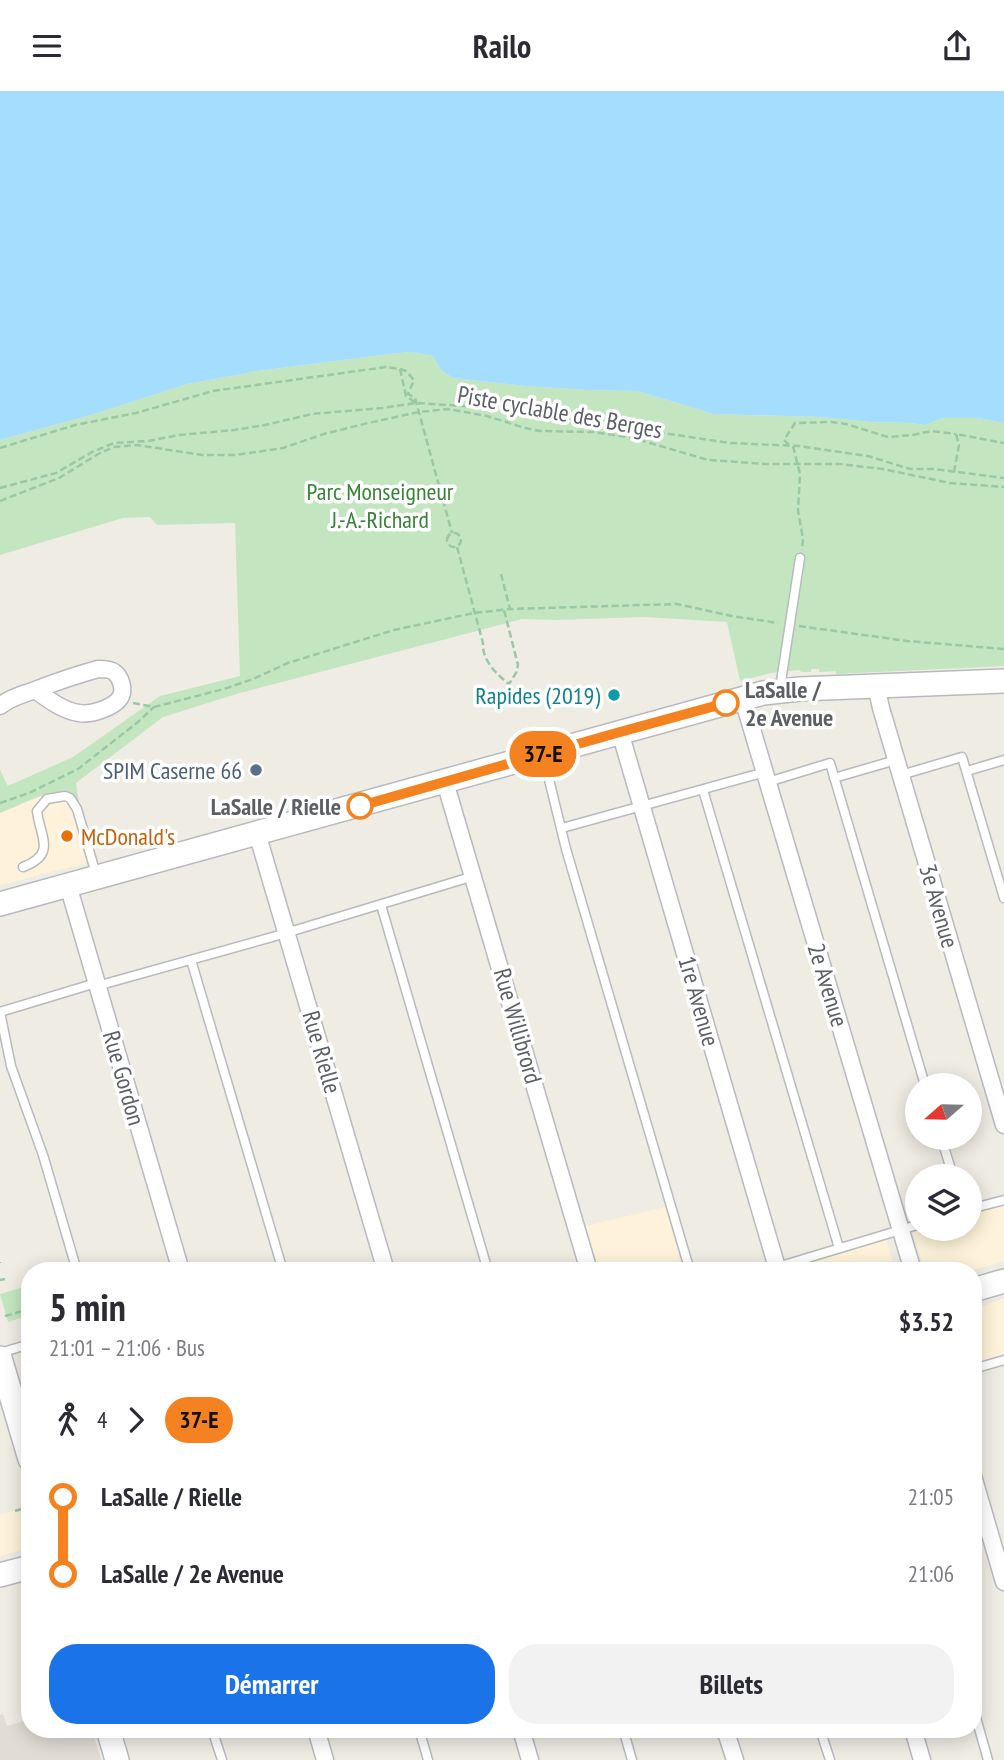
<!DOCTYPE html>
<html lang="fr">
<head>
<meta charset="utf-8">
<style>
  :root { --surface:#fff; --page:#f2f2f3; --text:#2b2b33; --muted:#7c7c81; --accent:#1a73e8 }
  body { margin:0; font-family:"PT Sans Narrow",sans-serif; background:var(--page); color:var(--text); height:100vh; display:flex; flex-direction:column; font-size:26px; white-space:nowrap }
  * { box-sizing:border-box; margin:0 }
  p { font-size:23px; color:var(--muted) }
  .icon { flex:none; width:38px; height:38px; fill:none; stroke:currentColor; stroke-width:2; stroke-linecap:round; stroke-linejoin:round }
  .map { position:relative; flex:1; overflow:hidden }
  .panel { position:absolute; left:21px; top:1171px; width:961px; height:476px; display:flex; flex-direction:column; background:var(--surface); border-radius:28px; box-shadow:0 4px 18px #0003 }
  .panel>* { flex:none }
  .badge { padding:0 14px; border-radius:23px; font-size:24px; line-height:46px }
  .needle { width:46px; rotate:250deg }
  .fabs { position:absolute; left:905px; top:982px; display:grid; gap:14px }
  .fabs a { display:grid; place-items:center; width:77px; height:77px; border-radius:50%; background:var(--surface); box-shadow:0 4px 18px #0003; font-size:35px }
  .map>.badge { position:absolute; translate:-50% -50%; box-shadow:0 0 0 4px #fff }
  .legs { display:flex; align-items:center; gap:10px; height:77px; padding:0 28px; font-size:23px }
  .legs p { margin-inline-start:auto }
  .summary { display:flex; align-items:center; justify-content:space-between; height:119px; padding:0 28px }
  h1 { font-size:38px; font-weight:800; line-height:52px }
  .primary-button { display:flex; gap:14px; margin-top:auto; padding:14px 28px }
  .primary-button a { flex:1; height:80px; border-radius:28px; background:var(--accent); color:#fff; font-size:28px; font-weight:800; line-height:80px; text-align:center }
  .primary-button a+a { background:var(--page); color:var(--text) }
  ul { padding:0 28px; list-style:none }
  li { display:flex; align-items:center; gap:24px; height:77px; font-size:26px }
  li i { display:grid; place-items:center; width:10px; height:100%; margin:0 9px; background:currentColor }
  li i::after { content:''; width:18px; height:18px; margin:-9px; border:5px solid; border-radius:50%; background:var(--surface) }
  li p { margin-inline-start:auto }
  li:first-child i { background:linear-gradient(#0000 50%,currentColor 0) }
  li:last-child i { background:linear-gradient(currentColor 50%,#0000 0) }
  header { display:flex; justify-content:space-between; align-items:center; height:91px; padding:0 28px; background:var(--surface); font-size:32px; font-weight:800 }
  .map>svg:first-child { display:block }
</style>
</head>
<body>
<header><svg class="icon" aria-label="menu" viewBox="0 0 24 24"><path d="M4 6h16M4 12h16M4 18h16"/></svg>Railo<svg class="icon" aria-label="share" viewBox="0 0 24 24"><path d="M12 15V3M7 8l5-5 5 5M5 13v7h14v-7"/></svg></header>
<div class="map">
<svg width="1004" height="1669" viewBox="0 0 1004 1669">
  <rect width="100%" height="100%" fill="#efece4"/>
  <!-- commercial -->
  <path fill="#fef3da" d="M60 700 73 703 79 711 98 769 0 794V722L45 704Z
    M1004 1113V1170L973 1179H924L913 1140 921 1138H970V1123Z
    M665 1116 683 1179H599L586 1135Z
    M886 1147 895 1179 790 1180 789 1175Z
    M1004 1208V1266L973 1275V1218Z
    M26 1416 30 1428V1457L0 1465V1424Z"/>
  <!-- education -->
  <path fill="#e1ddd5" d="M3 1623 7 1635 30 1628V1638H92L101 1669H0V1624Z"/>
  <!-- green -->
  <path fill="#c3e6c1" d="M410 261 433 265 441 279 453 287 526 295 586 299 637 300 714 323 819 326 872 331 910 332 926 334 942 327H978L1004 332V575L836 583V580L819 581V578H811V581H802L799 579 771 582 740 590 727 531 644 526 558 529 522 528 240 602 163 626 76 692 79 711C75 707 72 702 66 701 50 697 16 716 0 722V679L8 695 73 666 160 605 240 585 235 432 157 434 150 426 123 427 0 464V349L91 324 187 293 257 280 390 263Z
    M30 1194V1224L8 1231 0 1203Z"/>
  <!-- water -->
  <path fill="#a4ddfe" d="M0 0H1004V332L978 327H942L926 334 910 332 872 331 819 326 714 323 637 300 586 299 526 295 453 287 441 279 433 265 410 261 390 263 257 280 187 293 91 324 0 349Z"/>
  <g fill="none" stroke-linecap="round" stroke-linejoin="round">
    <defs>
      <path id="service" d="M780 597 800 467
        M543 664 566 758 690 1180
        M967 680 1004 669
        M901 684 962 666 1004 807
        M834 687 896 669
        M768 691 830 672 925 994
        M703 699 839 1157
        M562 737 765 681
        M23 776C57 763 40 746 37 720L47 708 65 705 70 707 77 718 96 783
        M381 814 488 1180
        M191 869 283 1180
        M97 895 276 845 474 785
        M0 921 11 975 43 1064 77 1180
        M0 921 96 892
        M941 1046 953 1085
        M970 1118 1004 1109
        M764 1180 917 1134
        M0 1262 30 1253
        M973 1278 1004 1269
        M973 1616 988 1669
        M212 1638 222 1669
        M419 1638 428 1669
        M820 1638 830 1669
        M624 1641 632 1669"/>
      <path id="minor" d="M876 595 881 617 1004 1034
        M743 608 913 1180
        M0 615C11 606 22 604 35 599 56 591 76 584 98 578 103 578 110 578 114 581 121 586 125 599 120 607 113 617 91 624 79 622 63 620 48 608 35 599
        M620 641 778 1180
        M445 691 589 1180
        M257 742 386 1180
        M68 794 181 1180
        M973 1385 1004 1491
        M316 1638 325 1669
        M521 1638 530 1669
        M725 1638 735 1669
        M913 1638 922 1669"/>
      <path id="secondary" d="M0 813 763 602 800 598 1004 590
        M973 1199 1004 1190
        M0 1267 30 1368
        M0 1484 30 1476
        M108 1638 117 1669"/>
    </defs>
    <!-- service casing -->
    <use href="#service" stroke="#b7babe" stroke-width="11"/>
    <!-- minor casing -->
    <use href="#minor" stroke="#b7babe" stroke-width="19"/>
    <!-- secondary casing -->
    <use href="#secondary" stroke="#b6b9be" stroke-width="26"/>
    <!-- path -->
    <path stroke="#9ac7a4" stroke-width="2.5" stroke-dasharray="7 3.5" stroke-linecap="butt" d="M400 278 406 280 414 289 408 303 415 307 452 442
      M789 354 784 349 795 332 831 331 846 333 888 346 912 344 932 340 956 343
      M793 355 800 383 798 420 803 448 802 459
      M0 357 75 334 136 322 213 300 386 276 400 278 406 305 416 312
      M954 381 959 354 956 343 1004 352
      M0 397 56 382 92 361 114 352 148 350 179 344 234 339 265 334 312 323 382 317 416 312 495 317 730 352 799 355 868 365 910 378H934L1004 387
      M0 410 59 387 100 362 114 356 137 354 202 364H235L283 357 324 343 368 332 419 321 448 318 487 325 525 337 540 340 593 341 633 347 708 369 766 373H840L883 378 950 392 1004 396
      M447 449a7 7 0 1 1 14 0a7 7 0 1 1-14 0Z
      M457 456 483 552C482 569 496 583 509 593L516 582 518 574 504 519
      M501 483 510 518
      M799 535 907 550 1004 558
      M133 612 154 616 224 598 253 588 288 572 394 539 474 522 510 518 677 513 732 525 778 532
      M0 712 29 702 78 678 138 631 154 616
      M0 1172V1171
      M0 1189 5 1188
      M5 1225 30 1218
      M15 1420 28 1416"/>
    <!-- service -->
    <use href="#service" stroke="#fff" stroke-width="8"/>
    <!-- minor -->
    <use href="#minor" stroke="#fff" stroke-width="16"/>
    <!-- secondary -->
    <use href="#secondary" stroke="#fff" stroke-width="23"/>
  </g>
  <g fill="none" stroke-linecap="round" stroke-linejoin="round">
    <defs>
      <path id="line-1" d="M360 715 620 641 726 612"/>
    </defs>
    <!-- line-1 casing -->
    <use href="#line-1" stroke="#fff" stroke-width="16"/>
    <!-- line-1 -->
    <use href="#line-1" stroke="#f58220" stroke-width="10"/>
  </g>
  <!-- markers -->
  <circle fill="#0f9aa8" stroke="#fff" stroke-width="2.5" cx="614" cy="604" r="7"/>
  <g fill="#fff" stroke="#f58220" stroke-width="3.5">
    <circle cx="726" cy="612" r="12"/>
    <circle cx="360" cy="715" r="12"/>
  </g>
  <circle fill="#5c6f8a" stroke="#fff" stroke-width="2.5" cx="256" cy="679" r="7"/>
  <circle fill="#e8710a" stroke="#fff" stroke-width="2.5" cx="67" cy="745" r="7"/>
  <g text-anchor="middle" dominant-baseline="central" stroke-width="7" stroke-linejoin="round" paint-order="stroke">
    <!-- street labels -->
    <g font-size="24" fill="#5c6065" stroke="#fff">
      <text transform="translate(560 321) rotate(10)">Piste cyclable des Berges</text>
      <text transform="translate(939 815) rotate(74)">3e Avenue</text>
      <text transform="translate(828 894) rotate(73)">2e Avenue</text>
      <text transform="translate(699 910) rotate(74)">1re Avenue</text>
      <text transform="translate(518 935) rotate(74)">Rue Willibrord</text>
      <text transform="translate(322 961) rotate(74)">Rue Rielle</text>
      <text transform="translate(124 987) rotate(74)">Rue Gordon</text>
    </g>
    <!-- park labels -->
    <g font-size="24" fill="#368335" stroke="#fff">
      <text x="380" y="400">Parc Monseigneur<tspan x="380" dy="28">J.-A.-Richard</tspan></text>
    </g>
    <!-- stop labels -->
    <g font-size="24" font-weight="bold" fill="#5c6065" stroke="#fff" text-anchor="start">
      <text x="745" y="598">LaSalle /<tspan x="745" dy="28">2e Avenue</tspan></text>
      <text x="341" y="715" text-anchor="end">LaSalle / Rielle</text>
    </g>
    <!-- culture labels -->
    <g font-size="24" fill="#0d838f" stroke="#fff" text-anchor="end">
      <text x="600" y="604">Rapides (2019)</text>
    </g>
    <!-- service labels -->
    <g font-size="24" fill="#4e5e75" stroke="#fff" text-anchor="end">
      <text x="242" y="679">SPIM Caserne 66</text>
    </g>
    <!-- food labels -->
    <g font-size="24" fill="#c56008" stroke="#fff" text-anchor="start">
      <text x="81" y="745">McDonald's</text>
    </g>
  </g>
</svg>
<div class="fabs">
<a><svg class="needle" viewBox="-14 -14 28 28"><path d="M0-13l5 13h-10z" fill="#e53935"/><path d="M0 13l5-13h-10z" fill="#7c7c81"/></svg></a>
<a><svg class="icon" aria-label="layers" viewBox="0 0 24 24"><path d="M12 4l9 5-9 5-9-5zM3 14l9 5 9-5"/></svg></a>
</div>
<b class="badge" style="left:543px;top:663px;background:#f58220;color:#111">37-E</b>
<section class="panel">
<div class="summary"><div><h1>5 min</h1><p>21:01 – 21:06 · Bus</p></div><b>$3.52</b></div>
<div class="legs"><svg class="icon" aria-label="walk" viewBox="0 0 24 24"><circle cx="13" cy="4" r="2"/><path d="M13 8l-2 6 4 7M11 14l-3 7M7 12l3-4h3l4 4"/></svg>4<svg class="icon" aria-label="forward" viewBox="0 0 24 24"><path d="M9 5l7 7-7 7"/></svg><b class="badge" style="background:#f58220;color:#111">37-E</b></div>
<ul>
<li><i style="color:#f58220"></i><b>LaSalle / Rielle</b><p>21:05</p></li>
<li><i style="color:#f58220"></i><b>LaSalle / 2e Avenue</b><p>21:06</p></li>
</ul>
<div class="primary-button"><a>Démarrer</a><a>Billets</a></div>
</section>
</div>
</body>
</html>
